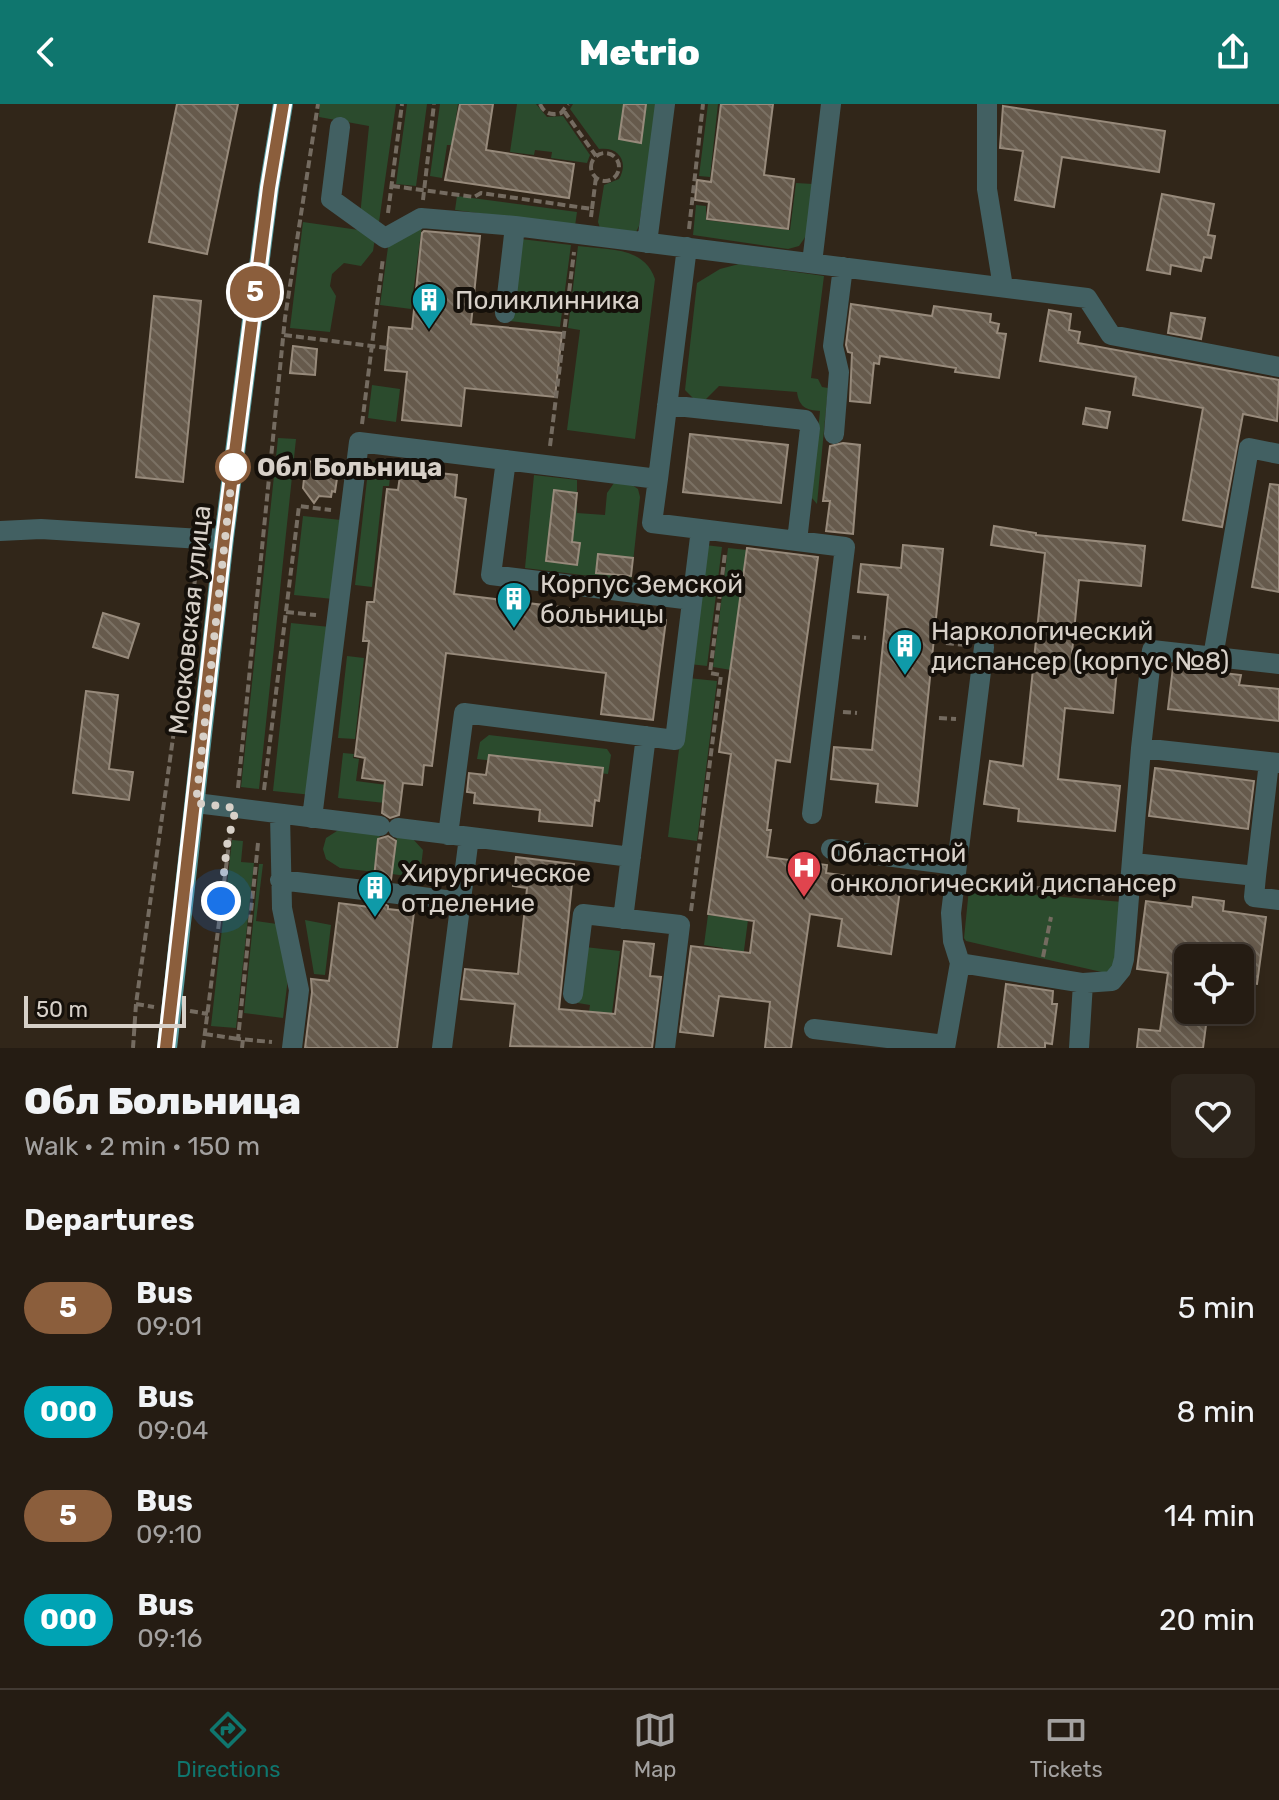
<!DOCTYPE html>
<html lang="en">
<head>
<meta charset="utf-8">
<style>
  :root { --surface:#251c13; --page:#2d251c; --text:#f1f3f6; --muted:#a3a1a0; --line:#423a33; --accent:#0f766e }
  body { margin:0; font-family:Rubik,sans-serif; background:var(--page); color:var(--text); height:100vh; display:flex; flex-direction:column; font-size:30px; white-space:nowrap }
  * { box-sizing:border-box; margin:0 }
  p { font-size:26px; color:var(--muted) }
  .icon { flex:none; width:44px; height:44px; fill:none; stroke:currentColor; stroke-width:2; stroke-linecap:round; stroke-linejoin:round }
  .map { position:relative; height:944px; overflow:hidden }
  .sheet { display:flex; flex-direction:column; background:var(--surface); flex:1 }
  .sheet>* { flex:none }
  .badge { padding:0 16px; border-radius:26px; font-size:28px; line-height:52px }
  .fabs { position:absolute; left:1174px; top:840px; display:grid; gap:16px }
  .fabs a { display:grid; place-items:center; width:80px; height:80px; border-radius:12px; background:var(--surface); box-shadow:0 4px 12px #0003,0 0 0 2px var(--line); font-size:40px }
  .scale { position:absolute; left:24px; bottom:20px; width:162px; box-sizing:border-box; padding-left:8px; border:4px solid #d7d0c8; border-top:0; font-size:22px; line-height:28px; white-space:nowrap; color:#d7d0c8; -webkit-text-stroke:6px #15100a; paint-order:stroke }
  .you { position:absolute; width:40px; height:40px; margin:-20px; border:6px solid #fff; border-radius:50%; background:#1a73e8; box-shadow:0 0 0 12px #1a73e833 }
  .map>.badge { position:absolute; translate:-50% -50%; box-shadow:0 0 0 4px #fff }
  h2 { padding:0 24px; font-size:30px; line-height:72px }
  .round { display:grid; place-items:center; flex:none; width:84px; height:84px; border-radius:12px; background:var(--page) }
  .overview { display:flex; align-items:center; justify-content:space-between; height:136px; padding:0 24px }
  h1 { font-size:38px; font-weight:800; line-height:60px }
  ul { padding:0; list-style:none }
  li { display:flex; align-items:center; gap:24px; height:104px; padding:0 24px }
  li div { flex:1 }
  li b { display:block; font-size:30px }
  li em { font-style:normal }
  li .badge { min-width:88px; font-weight:700; text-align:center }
  header { display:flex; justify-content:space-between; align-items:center; height:104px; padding:0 24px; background:var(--accent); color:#fff; font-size:36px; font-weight:800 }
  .tabs { display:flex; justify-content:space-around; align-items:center; height:112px; border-top:2px solid var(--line); background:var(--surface); font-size:22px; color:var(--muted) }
  .tabs a { display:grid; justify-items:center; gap:4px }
  .tabs .on { color:var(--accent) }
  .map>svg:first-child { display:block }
</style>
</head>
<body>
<header><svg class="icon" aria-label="back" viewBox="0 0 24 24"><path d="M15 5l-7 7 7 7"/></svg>Metrio<svg class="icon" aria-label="share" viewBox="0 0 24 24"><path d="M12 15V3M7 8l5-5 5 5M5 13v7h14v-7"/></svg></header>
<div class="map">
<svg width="1279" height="944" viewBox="0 0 1279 944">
  <defs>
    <pattern id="building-back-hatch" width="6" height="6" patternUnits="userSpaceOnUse" patternTransform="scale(2)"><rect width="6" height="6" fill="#665a4c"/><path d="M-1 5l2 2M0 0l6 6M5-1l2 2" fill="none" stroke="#7b7164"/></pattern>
  </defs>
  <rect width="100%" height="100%" fill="#312619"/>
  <!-- grass -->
  <path fill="#2b4b2d" d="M320 0H396L378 125 360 112 369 22 319 13Z
    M407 0H427L416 82 396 80Z
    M440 0H458L452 41H447L442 74 430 72Z
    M517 0H536L547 13 563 12 590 51 587 59 551 54 552 48 535 46 534 51 510 48Z
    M573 0H657L639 122 636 128 600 124 598 118 604 81 619 75C629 58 619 42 599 45L570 5Z
    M708 0H718L710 73 699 72Z
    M796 79 813 80 806 132 799 142 788 145 693 131 696 101 706 102V116L790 126Z
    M457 92 577 108 575 122 455 106Z
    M303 118 359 126 375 134 373 147 361 162 344 159 332 170 330 182 336 192 330 228 290 224Z
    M422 121 411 205 380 201 389 136Z
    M521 135 571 141 560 223 510 217Z
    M578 142C607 146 644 142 655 175L635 335 567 326 580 226 568 224Z
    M739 160 824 172 811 274 818 275 822 283 828 284 817 400 811 393 820 307C806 306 799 303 797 288L719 282 706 295H694L685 286 697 179 720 165Z
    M372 281 400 285 396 318 368 314Z
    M278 334 296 335 259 685 241 683Z
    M374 357 392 358 389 382H383L372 483 355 481 368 367Z
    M534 371 577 376V409L605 411 607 389 614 379 632 381 638 385 640 393 631 477 525 464Z
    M303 412 341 416 333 495 294 491Z
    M705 441 722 443 707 562 689 560Z
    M728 444 747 446 731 566 713 563Z
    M291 519 330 523 312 691 273 687Z
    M347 552 364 554 355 635 338 634Z
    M688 574 717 577 697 737 668 733Z
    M489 631 607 645 611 651 608 670 477 655 480 638Z
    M343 649 354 650 353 654 359 655 356 677 387 681 385 699 338 694Z
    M340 725 380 729 375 768 340 764 326 755 323 745 326 734Z
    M397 731 412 734 423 746 421 763 407 772 392 770Z
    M232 736 243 737 241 758 254 759 236 924 211 922Z
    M259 760H263L256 817 277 820 288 874 283 914 244 909Z
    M969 785 1123 798 1117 857 1106 869 966 837 964 834Z
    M708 811 748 816 738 892 717 889 723 844 704 841Z
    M305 816 331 821 325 871 314 870Z
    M585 843 620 847 609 932 586 929 590 901 578 899Z"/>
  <!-- building -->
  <path fill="url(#building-back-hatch)" stroke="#978a7b" stroke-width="2" d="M177 0H238L207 150 149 138Z
    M460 0H493L486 46 574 60 569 94 445 76Z
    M624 0H646L641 39 619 35Z
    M721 0H773L764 71 794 75 788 125 707 115 709 98 695 96 697 76 711 78Z
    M1003 2 1165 27 1159 68 1062 53 1054 103 1015 96 1023 47 1000 44Z
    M1162 90 1214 100 1208 131 1215 132 1211 154 1204 153 1201 167 1171 161 1170 170 1147 166Z
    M424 127 480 132 471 220 562 229 555 293 465 284 461 322 402 316 407 268 385 266 388 233 389 223 412 225 422 129Z
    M154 192 201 197 183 378 136 373Z
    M851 200 932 212 934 202 991 210 990 218 999 220 997 229 1006 230 999 274 955 268 956 264 880 252 879 260 874 259 870 299 850 297 852 249 848 248 846 241Z
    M1049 206 1071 210 1069 226 1080 228 1078 239 1279 276 1277 317 1243 310 1222 423 1183 416 1203 304 1133 291 1136 273 1040 257Z
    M1171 209 1205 214 1201 235 1168 229Z
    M293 242 317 245 315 271 290 269Z
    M1086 304 1110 308 1107 324 1083 320Z
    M690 330 788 341 781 399 683 388Z
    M843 339 860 341 853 430 826 427 830 397H823L830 342Z
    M306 357 339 361 335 388 332 387 331 393 319 392 314 399 303 384Z
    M401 365 457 371 455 393 466 395 454 490 666 516 653 616 601 610 606 569 446 549 432 662 424 661 422 681 403 679 399 711 390 714 382 709 385 677 362 674 365 654 355 652 369 537H363L367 498H374L387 385 398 386Z
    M1270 380 1279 381V488L1252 483Z
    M554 386 577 389 572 438 580 439 577 461 546 457Z
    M994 422 1036 429V431L1145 442 1141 482 1079 476 1072 549 1118 554 1113 609 1065 604 1058 675 1120 682 1115 727 1018 717 1019 705 984 700 990 657 1023 662 1045 449 991 441Z
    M903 441 943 445 917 702 876 698 878 680 831 675 834 643 872 646 888 491 858 488 861 460 901 464Z
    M747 444 818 453 790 658 776 656 767 726H771L767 753 827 761 826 769 901 779 891 850 838 842 842 815 810 810 791 944H765L770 898 719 892 713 932 680 928 691 842 750 849 754 817 708 810 731 650 719 648Z
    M598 450 633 454 631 472 596 469Z
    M103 509 139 520 128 554 93 543Z
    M1173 563 1241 571 1239 581 1279 585V617L1168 605Z
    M86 587 118 591 109 665 133 668 129 696 73 689Z
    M489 651 603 664 599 697 595 696 592 722 539 717 540 706 474 699 475 689 467 688 469 669 486 671Z
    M1155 664 1254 677 1248 725 1149 712Z
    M388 732 396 737 391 776 382 779 374 774 378 735Z
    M516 753 574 760 559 905 615 910 624 837 654 840 650 872 661 873 652 944 510 942 515 900 461 895 465 865 518 870 527 784 513 782Z
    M1193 793 1224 797 1223 807 1266 813 1257 880 1240 878V854H1188V906H1208L1203 944H1137L1139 925 1160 927 1168 869 1137 865 1146 797 1192 803Z
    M380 797 388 802V805L414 808 397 944H305L312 888 311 875 329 877 339 799 370 803V800Z
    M1006 880 1053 887 1052 900H1057L1052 940 1045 939V944H998Z"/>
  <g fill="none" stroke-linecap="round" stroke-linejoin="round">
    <!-- path -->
    <path stroke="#746b60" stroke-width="4" stroke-dasharray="8 4" stroke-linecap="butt" d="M540 0C544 9 551 12 561 9L568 0
      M564 7 596 52
      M591 63a14 14 0 1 1 28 0a14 14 0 1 1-28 0Z
      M392 82 474 93 481 89 592 105 591 113
      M423 96 434 0
      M592 105 596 73
      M388 109 402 0
      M689 125 703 0
      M284 231 388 244
      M362 320 383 154
      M550 342 574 148
      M286 508 316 511
      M852 533 866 534
      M946 539 966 541
      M843 608 857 609
      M939 614 956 615
      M238 684 285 214 318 0
      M264 686 299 402 331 406
      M258 739 238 935 272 938
      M976 779 1111 790
      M691 807 721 571 710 569 725 449
      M1043 853 1051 813
      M136 900 154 903
      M190 907 208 910
      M205 930 238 935
      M133 944 136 900 198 454
      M203 944 231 724
      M242 944 243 935"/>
    <!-- minor -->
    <path stroke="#426062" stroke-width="20" d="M987 0V85L1003 183
      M340 23 331 95 385 134 421 114 515 122 1087 194 1111 231 1279 263
      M647 139 665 0
      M812 159 831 0
      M505 209 515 122
      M667 301 805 316 810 324 797 437
      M834 330 839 268 833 242 843 163
      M506 356 491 471 692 496
      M658 375 687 143
      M0 427 41 425 201 435 224 434
      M1213 553 1249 344 1279 350
      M1141 644 1152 546 1279 560
      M196 699 380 722
      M280 710 282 804 299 886 292 944
      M312 714 359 338 658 375 652 419 845 443 812 710
      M398 724 631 753
      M448 731 464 609 675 636 701 425
      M831 745 956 761
      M1134 759 1256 772 1254 793 1279 796
      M1256 772 1269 658
      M280 776 372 787
      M390 789 461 798
      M623 815 646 632
      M960 859 953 837 951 809 984 543
      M1083 879 1112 877 1121 866 1124 855 1141 644 1279 659
      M573 890 583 810 680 821 665 944
      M814 925 945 941
      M442 944 469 733
      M945 944 960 859 1083 879 1079 944"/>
    <!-- major -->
    <path stroke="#56989c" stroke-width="20" d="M167 944 224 434 269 84 283 0"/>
  </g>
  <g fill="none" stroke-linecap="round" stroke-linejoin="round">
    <defs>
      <path id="line" d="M166 944 224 434 269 84 283 0"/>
    </defs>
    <!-- line casing -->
    <use href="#line" stroke="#fff" stroke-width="18"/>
    <!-- line -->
    <use href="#line" stroke="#8b5e3c" stroke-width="12"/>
    <!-- walk -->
    <path stroke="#d7d0c8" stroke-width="8" stroke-dasharray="0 14.4" d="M221 797 227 741 236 704 196 699 233 363"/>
  </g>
  <!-- icons -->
  <defs>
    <symbol id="building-pin" viewBox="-11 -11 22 30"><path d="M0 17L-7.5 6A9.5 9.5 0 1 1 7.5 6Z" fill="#0f9aa8" stroke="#15100a"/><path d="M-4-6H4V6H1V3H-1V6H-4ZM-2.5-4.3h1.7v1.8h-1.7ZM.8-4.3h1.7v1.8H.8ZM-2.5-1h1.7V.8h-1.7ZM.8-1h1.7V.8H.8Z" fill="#fff"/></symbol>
    <symbol id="hospital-pin" viewBox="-11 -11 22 30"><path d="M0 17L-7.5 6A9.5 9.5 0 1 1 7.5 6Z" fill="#e0444e" stroke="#15100a"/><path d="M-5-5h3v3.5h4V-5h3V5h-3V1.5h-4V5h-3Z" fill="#fff"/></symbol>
  </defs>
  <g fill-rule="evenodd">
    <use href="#building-pin" x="409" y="176" width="40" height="54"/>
    <use href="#building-pin" x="494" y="475" width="40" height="54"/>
    <use href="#building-pin" x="885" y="522" width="40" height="54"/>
    <use href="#hospital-pin" x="784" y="744" width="40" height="54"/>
    <use href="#building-pin" x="355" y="764" width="40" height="54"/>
  </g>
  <!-- markers -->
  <circle fill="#fff" stroke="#8b5e3c" stroke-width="4" cx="233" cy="363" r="16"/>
  <g text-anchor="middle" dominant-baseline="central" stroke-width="8" stroke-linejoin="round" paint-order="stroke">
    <!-- poi labels -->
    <g font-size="26" fill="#d7d0c8" stroke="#15100a" text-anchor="start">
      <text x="455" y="196">Поликлинника</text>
      <text x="540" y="480">Корпус Земской<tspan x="540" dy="30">больницы</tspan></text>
      <text x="931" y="527">Наркологический<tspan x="931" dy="30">диспансер (корпус №8)</tspan></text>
      <text x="830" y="749">Областной<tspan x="830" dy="30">онкологический диспансер</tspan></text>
      <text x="401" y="769">Хирургическое<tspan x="401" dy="30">отделение</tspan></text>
    </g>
    <!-- stop labels -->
    <g font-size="26" font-weight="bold" fill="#d7d0c8" stroke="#15100a" text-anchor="start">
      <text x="257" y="363">Обл Больница</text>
    </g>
    <!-- street labels -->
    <g font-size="26" fill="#d7d0c8" stroke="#15100a">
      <text transform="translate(190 516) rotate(-84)">Московская улица</text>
    </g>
  </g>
</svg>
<div class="fabs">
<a><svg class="icon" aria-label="locate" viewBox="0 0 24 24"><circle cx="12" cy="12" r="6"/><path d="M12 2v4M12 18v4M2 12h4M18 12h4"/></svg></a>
</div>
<div class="scale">50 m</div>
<div class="you" style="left:221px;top:797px"></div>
<b class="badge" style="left:255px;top:188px;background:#8b5e3c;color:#fff">5</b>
</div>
<section class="sheet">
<div class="overview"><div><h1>Обл Больница</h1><p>Walk · 2 min · 150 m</p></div><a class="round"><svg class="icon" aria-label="heart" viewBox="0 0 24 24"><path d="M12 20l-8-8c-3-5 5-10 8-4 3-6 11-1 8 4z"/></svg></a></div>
<h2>Departures</h2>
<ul>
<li><span class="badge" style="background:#8b5e3c;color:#fff">5</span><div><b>Bus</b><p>09:01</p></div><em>5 min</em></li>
<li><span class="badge" style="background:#00a3b4;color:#fff">000</span><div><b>Bus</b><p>09:04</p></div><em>8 min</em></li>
<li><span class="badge" style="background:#8b5e3c;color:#fff">5</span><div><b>Bus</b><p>09:10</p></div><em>14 min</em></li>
<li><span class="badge" style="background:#00a3b4;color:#fff">000</span><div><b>Bus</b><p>09:16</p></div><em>20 min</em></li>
</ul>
</section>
<nav class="tabs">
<a class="on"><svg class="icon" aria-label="directions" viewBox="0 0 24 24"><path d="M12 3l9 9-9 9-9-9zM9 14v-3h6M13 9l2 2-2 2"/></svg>Directions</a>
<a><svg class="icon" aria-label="map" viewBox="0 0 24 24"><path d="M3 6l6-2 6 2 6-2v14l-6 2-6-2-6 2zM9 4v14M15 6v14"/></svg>Map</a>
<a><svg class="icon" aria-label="tickets" viewBox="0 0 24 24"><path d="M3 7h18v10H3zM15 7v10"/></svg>Tickets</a>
</nav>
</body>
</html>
